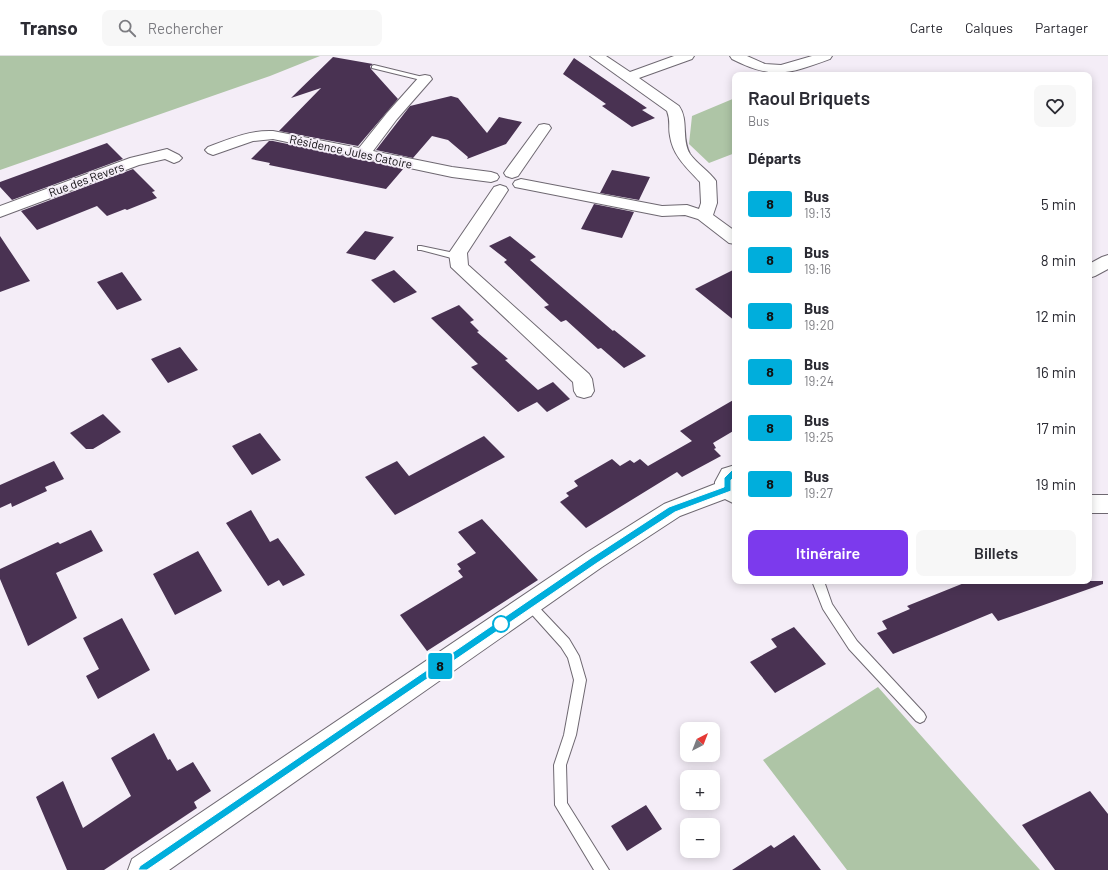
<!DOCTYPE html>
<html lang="fr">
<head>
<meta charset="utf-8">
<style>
  :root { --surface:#fff; --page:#f7f7f7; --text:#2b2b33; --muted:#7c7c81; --line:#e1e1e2; --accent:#7c3aed }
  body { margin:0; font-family:Barlow,sans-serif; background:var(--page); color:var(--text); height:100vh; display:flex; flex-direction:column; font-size:15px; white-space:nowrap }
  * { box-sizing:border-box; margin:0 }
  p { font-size:13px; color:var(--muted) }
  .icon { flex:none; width:22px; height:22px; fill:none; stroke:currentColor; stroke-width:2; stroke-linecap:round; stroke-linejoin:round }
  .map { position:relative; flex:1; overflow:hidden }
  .panel { position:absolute; left:732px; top:16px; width:360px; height:512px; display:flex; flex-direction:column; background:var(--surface); border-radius:8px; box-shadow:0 2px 10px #0003 }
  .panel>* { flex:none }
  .badge { padding:0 8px; border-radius:3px; font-size:14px; line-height:26px }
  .needle { width:26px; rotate:42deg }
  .fabs { position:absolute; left:680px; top:666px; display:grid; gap:8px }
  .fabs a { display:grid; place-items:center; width:40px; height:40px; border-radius:8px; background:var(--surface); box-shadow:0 2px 10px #0003; font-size:20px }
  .map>.badge { position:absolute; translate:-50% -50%; box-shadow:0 0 0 2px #fff }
  h2 { padding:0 16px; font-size:15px; line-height:36px }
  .round { display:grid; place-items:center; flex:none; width:42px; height:42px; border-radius:8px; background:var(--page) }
  .head { display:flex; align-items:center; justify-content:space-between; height:68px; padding:0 16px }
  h1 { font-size:19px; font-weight:600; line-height:30px }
  .cta { display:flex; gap:8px; margin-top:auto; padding:8px 16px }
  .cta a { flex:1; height:46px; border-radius:8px; background:var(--accent); color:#fff; font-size:16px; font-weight:600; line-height:46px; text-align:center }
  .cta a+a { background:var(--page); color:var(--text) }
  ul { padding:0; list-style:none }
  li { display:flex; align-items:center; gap:12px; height:56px; padding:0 16px }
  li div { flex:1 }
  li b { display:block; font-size:15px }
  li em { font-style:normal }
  li .badge { min-width:44px; font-weight:700; text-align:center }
  header { display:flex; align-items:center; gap:24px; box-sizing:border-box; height:56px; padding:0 20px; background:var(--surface); border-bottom:1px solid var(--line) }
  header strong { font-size:19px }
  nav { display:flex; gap:22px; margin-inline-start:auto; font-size:14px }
  .search { width:280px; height:36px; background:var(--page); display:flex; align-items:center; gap:10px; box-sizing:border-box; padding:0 14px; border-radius:8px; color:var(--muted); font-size:15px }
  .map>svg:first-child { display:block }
</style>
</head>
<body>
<header>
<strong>Transo</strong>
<div class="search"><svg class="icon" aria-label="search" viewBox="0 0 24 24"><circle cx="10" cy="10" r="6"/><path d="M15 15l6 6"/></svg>Rechercher</div>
<nav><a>Carte</a><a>Calques</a><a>Partager</a></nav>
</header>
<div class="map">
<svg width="1108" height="814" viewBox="0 0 1108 814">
  <rect width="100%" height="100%" fill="#f4edf7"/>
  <!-- green -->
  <path fill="#aec5a6" d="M0 0H320L270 20 0 114Z
    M735 42V97L709 107 689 88 692 60Z
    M878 631 1040 814H847L763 704Z"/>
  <!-- building -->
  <path fill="#493252" d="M333 1 373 8 370 10 371 13 398 43 358 90 279 75 321 32 291 42Z
    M574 2 647 52 642 54 655 62 632 71 602 50 606 48 563 18Z
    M451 40 458 42 487 77 499 61 522 66 506 88 467 103 468 101 448 84 432 80 413 102 376 94 410 50Z
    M269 85H273L404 112 386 133 269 109 270 107 251 103Z
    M107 87 123 103 12 144 0 131V126Z
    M133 113 155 135 152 136 157 142 127 154 125 153 107 160 97 150 37 174 21 155Z
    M612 114 650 121 639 144 600 137Z
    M594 148 634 156 622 182 581 173Z
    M365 175 394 181 375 204 346 197Z
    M0 180 30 225 0 236Z
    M510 180 536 201 530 204 613 275 614 274 646 300 624 312 601 292 598 293 566 264 561 266 544 251 549 249 504 206 507 204 489 190Z
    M735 213V265L695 233Z
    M394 214 417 236 394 247 371 224Z
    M122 216 142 244 117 254 97 226Z
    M459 249 474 264 470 266 479 275 477 276 508 303 505 304 538 334 553 326 570 343 547 356 537 346 518 356 471 311 478 308 431 262Z
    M180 291 198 314 168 327 151 303Z
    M735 343V374L713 387 716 392 714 393 721 400 682 421 677 416 586 472 560 446 569 440 566 437 578 430 574 425 612 403 620 410 630 404 634 407 640 403 648 410 692 385 680 375Z
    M103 358 121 376 93 393H86L70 377Z
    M260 377 281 404 252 419 232 390Z
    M484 380 505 401 395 459 365 421 397 405 409 420Z
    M54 405 64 423 45 431 47 435 12 451 11 447 0 452V429Z
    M251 454 270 486 278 482 305 519 283 530 279 524 268 530 226 467Z
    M482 463 538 524 427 595 400 559 463 521 458 515 461 513 457 508 476 497 458 476Z
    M91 474 103 495 56 517 77 562 28 590 0 523V513L58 486 60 488Z
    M198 495 222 535 175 559 153 518Z
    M969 525H1103V528L998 565 992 557 893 598 877 577 887 573 882 565 910 553 907 550Z
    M122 562 150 614 98 643 86 620 99 613 83 582Z
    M794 571 826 608 775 637 750 606 777 591 771 583Z
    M154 677 168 704 170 703 177 715 193 706 211 735 194 746 197 752 104 814H67L36 741 63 725 83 772 131 740 111 702Z
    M1090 735 1108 758V814H1055L1022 769Z
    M646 749 662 773 627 795 611 770Z
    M794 779 821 814H732L771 789 774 792Z"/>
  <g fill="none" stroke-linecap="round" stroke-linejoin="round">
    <defs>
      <path id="lane" d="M374 9 427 22 428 23 425 25 372 12V10Z
        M418 190H421L459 198 463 201 459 204 421 194H418Z
        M812 525H824L832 548 857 585 924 657 926 661 924 665 920 667 916 665 849 593 823 553Z
        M530 544 534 546 569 583 579 600 586 624 576 679 566 709 567 747 609 814H594L555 749 554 709 564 679 574 624 568 602 561 591 526 552 524 549 526 546Z"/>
      <path id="street" d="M590 0H606L630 16 674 0H694L692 3 639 22 679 50C689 64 681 83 690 98 697 108 709 115 716 125L717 147 713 159 735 175V188L729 187 698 163 685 159 662 160 515 131 513 128 515 125 521 123 662 150 687 149 699 153 701 147 700 126C687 112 673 100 670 80 668 70 671 66 667 55Z
        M730 0H747L765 8 781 9 812 0H832L830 3C789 18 773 24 732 3Z
        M425 19 430 20 432 23 397 63 373 95 452 111 491 116 497 118 499 121 497 124 491 126 452 121 273 83 253 85 213 99 208 97 205 94 208 91C229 83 250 74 273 75L359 92 387 57 420 20Z
        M544 68 549 69 551 72 518 120 512 122 506 120 504 117 506 114 539 69Z
        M167 93 179 99 182 102 179 105 174 107 165 103 139 109 0 161V150L130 102Z
        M500 129 506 131 508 134 467 197 468 209 589 318 592 323 594 335 591 340 584 342 577 340 574 335 573 326 451 211 449 197 494 131Z
        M1089 439H1108V457H1089Z"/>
      <path id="secondary" d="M1108 199V213L1095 220 1089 222V208L1102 201Z
        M735 409V448L725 443 680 460 602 511 169 814H128L132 803 586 497 664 448 715 428V426L722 413Z"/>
    </defs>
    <!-- lane casing -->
    <use href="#lane" stroke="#6e6871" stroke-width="2"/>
    <!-- street casing -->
    <use href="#street" stroke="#6e6871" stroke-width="2"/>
    <!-- secondary casing -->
    <use href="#secondary" stroke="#6e6871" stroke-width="2"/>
    <!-- lane -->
    <use href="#lane" fill="#fff" fill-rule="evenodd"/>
    <!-- street -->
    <use href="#street" fill="#fff" fill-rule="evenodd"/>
    <!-- secondary -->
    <use href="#secondary" fill="#fff" fill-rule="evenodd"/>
  </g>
  <!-- line -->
  <path fill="#00aedc" stroke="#fff" d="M732 414H735L739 417 731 424V435L675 456 597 507 147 814H138L140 810 591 502 669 451 724 431V422Z"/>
  <!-- markers -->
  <circle fill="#fff" stroke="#00aedc" stroke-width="2" cx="501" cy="568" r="8"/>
  <g text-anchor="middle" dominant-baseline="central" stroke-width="4" stroke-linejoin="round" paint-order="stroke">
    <!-- far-street labels -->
    <g font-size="12" fill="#0e0c0f" stroke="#f4edf7">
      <text transform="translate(351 95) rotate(12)">Résidence Jules Catoire</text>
      <text transform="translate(86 123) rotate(-20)">Rue des Revers</text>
    </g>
  </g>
</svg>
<div class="fabs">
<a><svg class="needle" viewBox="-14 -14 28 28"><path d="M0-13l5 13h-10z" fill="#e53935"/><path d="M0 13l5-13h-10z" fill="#7c7c81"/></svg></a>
<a>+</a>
<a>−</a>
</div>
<b class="badge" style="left:440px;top:610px;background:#00aedc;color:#111">8</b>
<section class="panel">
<div class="head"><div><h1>Raoul Briquets</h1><p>Bus</p></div><a class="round"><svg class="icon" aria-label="heart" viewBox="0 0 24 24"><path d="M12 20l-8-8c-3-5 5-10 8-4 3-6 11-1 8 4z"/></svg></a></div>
<h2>Départs</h2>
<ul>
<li><span class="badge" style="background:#00aedc;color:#111">8</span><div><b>Bus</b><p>19:13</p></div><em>5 min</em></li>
<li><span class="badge" style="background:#00aedc;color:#111">8</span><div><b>Bus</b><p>19:16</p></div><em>8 min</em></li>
<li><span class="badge" style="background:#00aedc;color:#111">8</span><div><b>Bus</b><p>19:20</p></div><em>12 min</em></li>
<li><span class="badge" style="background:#00aedc;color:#111">8</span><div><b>Bus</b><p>19:24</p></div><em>16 min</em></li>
<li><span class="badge" style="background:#00aedc;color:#111">8</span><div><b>Bus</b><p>19:25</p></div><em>17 min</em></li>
<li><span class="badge" style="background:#00aedc;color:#111">8</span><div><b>Bus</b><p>19:27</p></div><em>19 min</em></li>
</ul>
<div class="cta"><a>Itinéraire</a><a>Billets</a></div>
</section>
</div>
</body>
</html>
